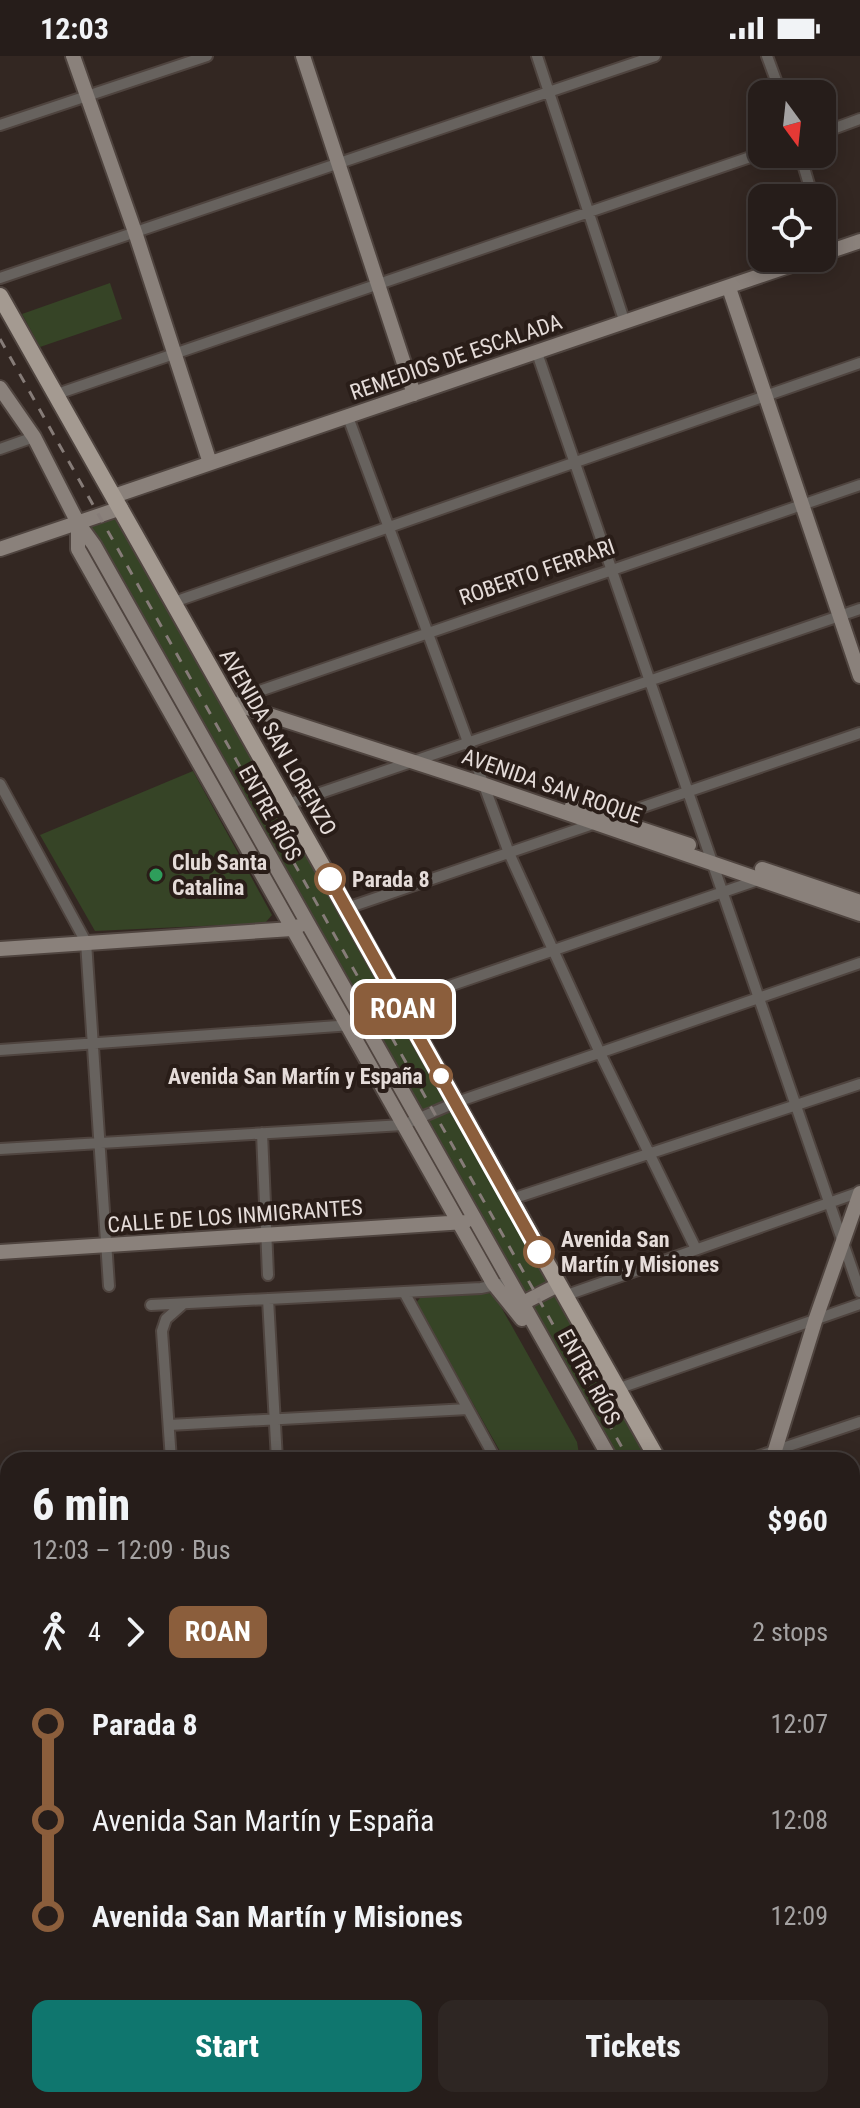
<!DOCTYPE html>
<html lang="en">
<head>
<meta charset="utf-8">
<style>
  :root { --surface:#261d1a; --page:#2e2623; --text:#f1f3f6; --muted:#a4a2a2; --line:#423b39; --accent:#0f766e }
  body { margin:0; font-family:"Roboto Condensed",sans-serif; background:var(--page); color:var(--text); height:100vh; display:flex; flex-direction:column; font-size:30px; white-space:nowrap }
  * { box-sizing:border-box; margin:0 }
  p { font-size:26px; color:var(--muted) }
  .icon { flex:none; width:44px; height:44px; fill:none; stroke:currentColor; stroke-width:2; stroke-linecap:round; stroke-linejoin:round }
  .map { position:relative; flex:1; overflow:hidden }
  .sheet { position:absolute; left:0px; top:1396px; width:860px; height:656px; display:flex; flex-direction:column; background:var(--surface); border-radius:24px 24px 0 0; box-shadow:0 4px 20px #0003,0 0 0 2px var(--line) }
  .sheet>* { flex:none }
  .badge { padding:0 16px; border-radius:12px; font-size:28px; line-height:52px }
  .needle { width:52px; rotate:165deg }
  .fabs { position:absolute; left:748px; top:24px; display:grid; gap:16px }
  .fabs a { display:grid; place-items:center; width:88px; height:88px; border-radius:16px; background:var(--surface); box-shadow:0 4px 20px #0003,0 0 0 2px var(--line); font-size:40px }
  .map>.badge { position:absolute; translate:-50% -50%; box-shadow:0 0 0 4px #fff }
  .legs { display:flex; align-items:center; gap:12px; height:88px; padding:0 32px; font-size:26px }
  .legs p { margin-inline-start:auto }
  .overview { display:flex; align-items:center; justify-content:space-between; height:136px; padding:0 32px }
  h1 { font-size:44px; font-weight:800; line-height:60px }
  .primary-button { display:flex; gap:16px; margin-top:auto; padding:16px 32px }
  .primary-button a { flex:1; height:92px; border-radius:16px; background:var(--accent); color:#fff; font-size:32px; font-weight:800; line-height:92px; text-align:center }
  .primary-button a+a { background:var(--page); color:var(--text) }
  ul { padding:0 32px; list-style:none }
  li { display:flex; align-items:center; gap:28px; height:96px; font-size:30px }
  li i { display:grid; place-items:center; width:12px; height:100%; margin:0 10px; background:currentColor }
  li i::after { content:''; width:20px; height:20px; margin:-10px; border:6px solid; border-radius:50%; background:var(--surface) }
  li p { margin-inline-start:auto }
  li:first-child i { background:linear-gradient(#0000 50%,currentColor 0) }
  li:last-child i { background:linear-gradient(currentColor 50%,#0000 0) }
  .status { display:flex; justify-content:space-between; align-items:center; height:56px; padding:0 40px; background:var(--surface); direction:ltr }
  .status svg { height:22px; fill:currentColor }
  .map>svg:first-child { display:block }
</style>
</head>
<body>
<div class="status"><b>12:03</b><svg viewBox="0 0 49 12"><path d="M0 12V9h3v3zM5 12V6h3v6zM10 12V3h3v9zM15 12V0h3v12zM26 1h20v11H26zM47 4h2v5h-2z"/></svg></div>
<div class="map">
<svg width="860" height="2052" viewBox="0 0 860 2052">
  <rect width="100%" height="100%" fill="#332722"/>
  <!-- green -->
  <path fill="#364426" d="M110 227 122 263 40 291 22 258Z
    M121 452 658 1404H611L78 467Z
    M193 715 272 859 265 867 95 875 40 779Z
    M485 1234 496 1242 577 1386 580 1404H505L416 1247 423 1238Z
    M0 1577H8V1962H0Z"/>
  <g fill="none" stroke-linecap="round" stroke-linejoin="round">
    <defs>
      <path id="street" d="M537 0 625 267
        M767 0 781 38
        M0 69 207 0
        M822 77 860 63
        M800 98 813 142
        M822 175 828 196
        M0 222 655 0
        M537 297 860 1236
        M57 338 762 97
        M348 361 509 797 600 997 696 1193
        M0 393 34 381
        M174 546 860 307
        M242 641 860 429
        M0 728 86 886 109 1230
        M288 748 860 553
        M347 852 860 677
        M400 947 761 823
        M0 994 352 969
        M262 1077 268 1219
        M0 1093 403 1069 457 1046 860 907
        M509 1144 860 1028
        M404 1236 496 1404
        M564 1240 860 1136
        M268 1243 277 1404
        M151 1249 481 1232 500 1228
        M617 1333 860 1248
        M169 1369 468 1353
        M171 1404 162 1275 166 1263 183 1248
        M747 1404 860 1366
        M852 1485 860 1482
        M0 1572H8
        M852 1660 860 1659
        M852 1836 860 1850"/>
      <path id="secondary" d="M73 0 135 176 210 407
        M303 0 414 338
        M822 198 860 185
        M729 232 860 620
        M0 332 34 381 78 467 94 489 611 1404
        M114 440 812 202
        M78 468V493L493 1227 522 1263
        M0 493 121 452
        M229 646 485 729 860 858
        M572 750 689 789
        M762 813 860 846
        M0 893 292 873 299 870
        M0 1196 465 1166
        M515 1251 558 1229
        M772 1404 816 1262 860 1137
        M852 1560 860 1559"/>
      <path id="primary" d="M0 240 658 1404
        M852 1750 860 1765"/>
    </defs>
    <!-- street casing -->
    <use href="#street" stroke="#4f443f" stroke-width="14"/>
    <!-- secondary casing -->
    <use href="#secondary" stroke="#4f443f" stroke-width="18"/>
    <!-- primary casing -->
    <use href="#primary" stroke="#4f443f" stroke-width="20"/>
    <!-- street -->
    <use href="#street" stroke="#67625e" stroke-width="10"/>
    <!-- secondary -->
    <use href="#secondary" stroke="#8a817b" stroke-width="14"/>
    <!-- primary -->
    <use href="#primary" stroke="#a49a91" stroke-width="16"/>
    <!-- rail -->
    <path stroke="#867c78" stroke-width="3" stroke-dasharray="10 10" stroke-linecap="butt" d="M0 283 629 1404
      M852 1800 860 1814"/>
  </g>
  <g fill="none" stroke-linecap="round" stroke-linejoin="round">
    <defs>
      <path id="line-1" d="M330 823 539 1196"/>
    </defs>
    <!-- line-1 casing -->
    <use href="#line-1" stroke="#fff" stroke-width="18"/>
    <!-- line-1 -->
    <use href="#line-1" stroke="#8b5e3c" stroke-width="12"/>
  </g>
  <!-- markers -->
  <circle fill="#2e9e5b" stroke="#291d18" stroke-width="3" cx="156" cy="819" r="8"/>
  <g fill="#fff" stroke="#8b5e3c" stroke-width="4">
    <circle cx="330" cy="823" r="14"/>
    <circle cx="441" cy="1020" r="10"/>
    <circle cx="539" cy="1196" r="14"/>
  </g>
  <g text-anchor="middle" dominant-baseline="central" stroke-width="8" stroke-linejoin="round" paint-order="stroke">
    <!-- street labels -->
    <g font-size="22" fill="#e5dcd9" stroke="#291d18">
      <text transform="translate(456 301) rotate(-19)">REMEDIOS DE ESCALADA</text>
      <text transform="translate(537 516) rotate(-19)">ROBERTO FERRARI</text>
      <text transform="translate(278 686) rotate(60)">AVENIDA SAN LORENZO</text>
      <text transform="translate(552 730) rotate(19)">AVENIDA SAN ROQUE</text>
      <text transform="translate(270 757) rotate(61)">ENTRE RÍOS</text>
      <text transform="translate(235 1160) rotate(-4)">CALLE DE LOS INMIGRANTES</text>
      <text transform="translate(589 1321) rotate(61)">ENTRE RÍOS</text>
    </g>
    <!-- poi labels -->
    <g font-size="22" font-weight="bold" fill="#e5dcd9" stroke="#291d18" text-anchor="start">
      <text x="172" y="806">Club Santa<tspan x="172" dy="25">Catalina</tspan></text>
    </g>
    <!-- stop labels -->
    <g font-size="22" font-weight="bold" fill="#e5dcd9" stroke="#291d18" text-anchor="start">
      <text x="352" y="823">Parada 8</text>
      <text x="423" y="1020" text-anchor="end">Avenida San Martín y España</text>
      <text x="561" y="1183">Avenida San<tspan x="561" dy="25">Martín y Misiones</tspan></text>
    </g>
  </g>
</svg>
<div class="fabs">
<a><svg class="needle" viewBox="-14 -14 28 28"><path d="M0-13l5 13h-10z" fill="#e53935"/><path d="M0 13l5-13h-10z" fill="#a4a2a2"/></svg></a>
<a><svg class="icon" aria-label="locate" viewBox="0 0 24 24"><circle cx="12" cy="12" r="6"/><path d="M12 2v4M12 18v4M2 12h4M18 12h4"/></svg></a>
</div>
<b class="badge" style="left:403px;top:953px;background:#8b5e3c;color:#fff">ROAN</b>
<section class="sheet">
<div class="overview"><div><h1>6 min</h1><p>12:03 – 12:09 · Bus</p></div><b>$960</b></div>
<div class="legs"><svg class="icon" aria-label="walk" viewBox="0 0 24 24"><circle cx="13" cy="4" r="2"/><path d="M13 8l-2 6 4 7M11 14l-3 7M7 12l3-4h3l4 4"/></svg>4<svg class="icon" aria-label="forward" viewBox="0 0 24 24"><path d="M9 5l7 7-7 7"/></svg><b class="badge" style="background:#8b5e3c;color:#fff">ROAN</b><p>2 stops</p></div>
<ul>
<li><i style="color:#8b5e3c"></i><b>Parada 8</b><p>12:07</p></li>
<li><i style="color:#8b5e3c"></i><span>Avenida San Martín y España</span><p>12:08</p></li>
<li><i style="color:#8b5e3c"></i><b>Avenida San Martín y Misiones</b><p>12:09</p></li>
</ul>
<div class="primary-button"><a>Start</a><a>Tickets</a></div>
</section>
</div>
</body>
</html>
